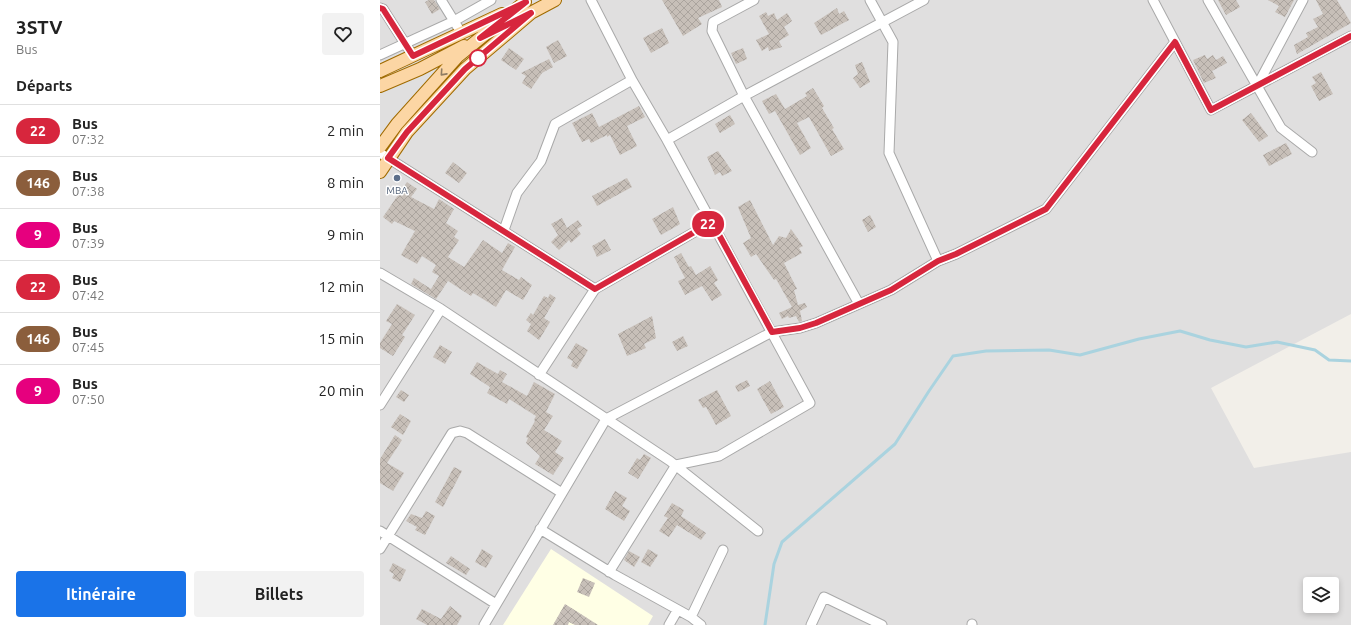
<!DOCTYPE html>
<html lang="fr">
<head>
<meta charset="utf-8">
<style>
  :root { --surface:#fff; --page:#f2f2f2; --text:#222; --muted:#767676; --line:#e0e0e0; --accent:#1a73e8 }
  body { margin:0; font-family:Ubuntu,sans-serif; background:var(--page); color:var(--text); height:100vh; display:flex; flex-direction:column; font-size:15px; white-space:nowrap }
  * { box-sizing:border-box; margin:0 }
  p { font-size:13px; color:var(--muted) }
  .icon { flex:none; width:22px; height:22px; fill:none; stroke:currentColor; stroke-width:2; stroke-linecap:round; stroke-linejoin:round }
  .map { position:relative; flex:1; overflow:hidden }
  .sheet { display:flex; flex-direction:column; background:var(--surface); width:380px }
  .sheet>* { flex:none }
  .badge { padding:0 8px; border-radius:13px; font-size:14px; line-height:26px }
  .tools { position:absolute; left:923px; top:577px; display:grid; gap:8px }
  .tools a { display:grid; place-items:center; width:36px; height:36px; border-radius:4px; background:var(--surface); box-shadow:0 2px 6px #0003; font-size:20px }
  .map>.badge { position:absolute; translate:-50% -50%; box-shadow:0 0 0 2px #fff }
  h2 { padding:0 16px; font-size:15px; line-height:36px }
  .round { display:grid; place-items:center; flex:none; width:42px; height:42px; border-radius:4px; background:var(--page) }
  .head { display:flex; align-items:center; justify-content:space-between; height:68px; padding:0 16px }
  h1 { font-size:19px; font-weight:700; line-height:30px }
  .action { display:flex; gap:8px; margin-top:auto; padding:8px 16px }
  .action a { flex:1; height:46px; border-radius:4px; background:var(--accent); color:#fff; font-size:16px; font-weight:700; line-height:46px; text-align:center }
  .action a+a { background:var(--page); color:var(--text) }
  ul { padding:0; list-style:none }
  li { display:flex; align-items:center; gap:12px; height:52px; padding:0 16px; border-top:1px solid var(--line) }
  li div { flex:1 }
  li b { display:block; font-size:15px }
  li em { font-style:normal }
  li .badge { min-width:44px; font-weight:700; text-align:center }
  main { display:flex; flex:1; min-height:0 }
  .map>svg:first-child { display:block }
</style>
</head>
<body>
<main>
<section class="sheet">
<div class="head"><div><h1>3STV</h1><p>Bus</p></div><a class="round"><svg class="icon" aria-label="heart" viewBox="0 0 24 24"><path d="M12 20l-8-8c-3-5 5-10 8-4 3-6 11-1 8 4z"/></svg></a></div>
<h2>Départs</h2>
<ul>
<li><span class="badge" style="background:#d7263d;color:#fff">22</span><div><b>Bus</b><p>07:32</p></div><em>2 min</em></li>
<li><span class="badge" style="background:#8b5e3c;color:#fff">146</span><div><b>Bus</b><p>07:38</p></div><em>8 min</em></li>
<li><span class="badge" style="background:#e6007e;color:#fff">9</span><div><b>Bus</b><p>07:39</p></div><em>9 min</em></li>
<li><span class="badge" style="background:#d7263d;color:#fff">22</span><div><b>Bus</b><p>07:42</p></div><em>12 min</em></li>
<li><span class="badge" style="background:#8b5e3c;color:#fff">146</span><div><b>Bus</b><p>07:45</p></div><em>15 min</em></li>
<li><span class="badge" style="background:#e6007e;color:#fff">9</span><div><b>Bus</b><p>07:50</p></div><em>20 min</em></li>
</ul>
<div class="action"><a>Itinéraire</a><a>Billets</a></div>
</section>
<div class="map">
<svg width="971" height="625" viewBox="0 0 971 625">
  <defs>
    <pattern id="building-cross-hatch" width="8" height="8" patternUnits="userSpaceOnUse"><rect width="8" height="8" fill="#c7bfb8"/><path d="M0 0l8 8M0 8l8-8" fill="none" stroke="#aba49e"/></pattern>
  </defs>
  <rect width="100%" height="100%" fill="#f2efe9"/>
  <!-- residential -->
  <path fill="#e0dfdf" fill-rule="evenodd" d="M0 0H971V314L831 388 874 468 971 452V625H0ZM930 584H952V606H930Z"/>
  <!-- education -->
  <path fill="#ffffe5" d="M171 549 273 616 268 625H123Z"/>
  <g fill="none" stroke-linecap="round" stroke-linejoin="round">
    <!-- stream -->
    <path stroke="#aad3df" stroke-width="3" d="M385 625 394 564 402 542 515 444 549 391 573 356 606 351 669 350 700 355 759 339 800 331 830 340 866 347 897 342 935 350 949 360 971 361"/>
  </g>
  <!-- building -->
  <path fill="url(#building-cross-hatch)" d="M49 0H54L60 9 52 14 45 2Z
    M282 0H339L342 7 318 18 322 24 303 36Z
    M838 0H856L860 7 846 15Z
    M888 0H914L905 17 895 12 899 6Z
    M936 0H957L971 23 917 54 914 45 928 37 926 33 938 27 933 19 943 14Z
    M457 8 459 14 464 11 469 20 441 35 434 23Z
    M386 12 388 16 394 13 397 20 407 13 412 21 404 27 409 35 399 41 402 47 389 51 388 47 382 51 376 40 389 34 379 16Z
    M282 28 289 43 271 53 263 38Z
    M178 40 187 56 174 63 166 47Z
    M129 48 144 59 136 70 121 60Z
    M363 48 367 59 356 64 351 53Z
    M825 55 827 59 833 55 836 60 843 56 847 63 832 71 836 78 824 83 813 60Z
    M169 59 173 67 162 73 151 89 142 83 146 76 141 73Z
    M482 62 490 82 480 88 473 78 478 74 475 65Z
    M941 72 953 94 939 101 931 86 936 83 932 77Z
    M433 88 444 106 442 108 454 128 452 129 464 149 451 156 429 117 417 123 431 148 420 155 395 111 389 114 382 101 396 94 405 109 427 96 425 93Z
    M259 106 265 117 247 126 257 146 240 155 230 135 227 137V135L211 143 209 139 202 142 192 123 212 113 219 127Z
    M871 113 888 136 879 142 862 120Z
    M350 115 355 124 340 133 335 124Z
    M906 143 912 154 889 166 883 155Z
    M338 151 352 171 342 176 340 172 335 175 327 157Z
    M73 162 87 173 79 183 65 173Z
    M247 178 252 187 217 206 212 196Z
    M27 182 37 189 31 197 54 209 59 199 74 209 66 223 78 231 74 237 79 240 68 257 84 267 103 240 122 253 128 243 135 247 122 270 139 280 141 277 152 285 143 300 126 290 116 307 93 293 91 296 68 281 56 299 31 284 34 278 51 289 59 276 52 272 56 265 42 256 37 264 21 255 35 231 14 221 12 224 3 217Z
    M370 200 393 245 399 236 406 238 411 229 423 246 419 248 422 253 404 263 417 289 414 290 418 305 425 303 427 307 420 311 422 321 419 322 416 316 409 318 408 316 402 319 399 313 412 307 396 279 394 280 376 254 371 257 363 243 371 238 358 207Z
    M293 207 300 224 281 235 272 219Z
    M490 215 496 227 488 232 482 220Z
    M182 218 187 228 198 220 202 226 197 229 201 234 191 243 189 240 179 250 171 242 178 235 171 224Z
    M225 239 231 250 217 257 212 246Z
    M301 253 309 267 311 266 316 275 330 266 338 280 334 283 342 295 332 301 322 286 305 295 298 281 305 278 294 257Z
    M170 294 176 298 164 318 170 322 159 340 147 331 151 324 146 320 151 313 153 315 164 296 168 298Z
    M17 304 35 315 22 335 25 337 13 356 0 348V343L12 324 6 321Z
    M272 316 276 338 264 344 266 348 247 356 238 334Z
    M303 336 308 346 297 351 292 342Z
    M196 343 208 350 197 369 191 366 193 361 187 358Z
    M60 345 72 352 65 364 53 357Z
    M97 362 118 374 120 370 127 374 122 382 147 396 154 382 175 394 166 412 173 416 164 430 182 441 175 452 184 458 173 475 155 464 160 456 146 443 148 438 146 437 155 421 154 420 156 416 129 399 127 404 107 393 110 387 90 374Z
    M367 380 370 386 358 392 355 386Z
    M390 381 404 407 391 414 377 389Z
    M21 390 29 395 24 402 16 397Z
    M337 390 351 416 336 425 326 407 323 408 318 400Z
    M20 414 31 421 23 435 11 427Z
    M15 435 22 440 7 463 24 473 13 491 0 483V459Z
    M264 454 271 458 258 479 248 473 257 458 260 460Z
    M74 467 82 471 63 507 55 502Z
    M235 491 247 498 242 506 250 511 244 521 225 509Z
    M292 503 304 510 301 516 326 533 321 540 297 525 289 537 279 531 288 518 284 516Z
    M46 511 55 516 45 535 35 530 37 527 26 521 31 514 42 518Z
    M102 549 113 556 106 568 95 562Z
    M268 549 278 555 270 567 261 562Z
    M249 551 260 557 254 567 244 560Z
    M71 556 90 569 86 575 66 563Z
    M13 563 26 570 20 582 12 578 14 574 9 571Z
    M203 578 215 583 209 597 197 592Z
    M185 604 204 616 218 625H195L189 622 188 625H173Z
    M70 606 82 616 77 625H47L36 619 42 609 61 619Z"/>
  <g fill="none" stroke-linecap="round" stroke-linejoin="round">
    <defs>
      <path id="minor" d="M61 0 82 34
        M211 0 252 80 287 140 430 403 339 456 296 465 229 572
        M374 0 333 22 332 31 364 96 479 304
        M490 0 513 42 509 153 558 261
        M773 0 831 110 971 36
        M828 0 901 128 932 152
        M0 8 3 9 33 56
        M0 55 74 21 111 0
        M877 86 923 0
        M287 140 364 96 544 0
        M0 153 215 289 332 222
        M124 230 137 193 161 161 175 124 252 80
        M0 273 61 309 290 461 378 531
        M159 375 215 289
        M0 405 61 309
        M160 529 235 575 311 617 321 625
        M0 531 116 604
        M0 549 72 433 80 431 87 433 182 493
        M311 617 343 550
        M104 625 226 419 392 332 420 328 436 323 511 290 558 261 576 254 666 209 795 42
        M289 625 297 611
        M431 625 444 597 502 625
        M592 625V624"/>
      <path id="major" d="M145 16 175 0
        M0 71 122 14
        M0 86 40 69 84 46
        M0 147 17 124 78 56 145 2
        M0 172 27 132 85 69 151 13"/>
    </defs>
    <!-- minor casing -->
    <use href="#minor" stroke="#a9a9a9" stroke-width="11"/>
    <!-- major casing -->
    <use href="#major" stroke="#a06b00" stroke-width="14"/>
    <!-- minor -->
    <use href="#minor" stroke="#fff" stroke-width="9"/>
    <!-- major -->
    <use href="#major" stroke="#fcd6a4" stroke-width="12"/>
  </g>
  <!-- one-way arrows -->
  <defs><path id="oneway-chevron" d="M-2-3.5L2.5 0L-2 3.5" fill="none" stroke-width="1.6" stroke-linecap="round" stroke-linejoin="round"/></defs>
  <use stroke="#8f7c63" href="#oneway-chevron" transform="translate(63 73) rotate(132)"/>
  <g fill="none" stroke-linecap="round" stroke-linejoin="round">
    <defs>
      <path id="line" d="M0 8 3 9 33 56 146 2 100 38 151 13 85 69 27 132 8 158 215 289 332 222 392 332 420 328 436 323 511 290 558 261 576 254 666 209 795 42 831 110 971 36"/>
    </defs>
    <!-- line casing -->
    <use href="#line" stroke="#fff" stroke-width="9"/>
    <!-- line -->
    <use href="#line" stroke="#d7263d" stroke-width="6"/>
  </g>
  <!-- markers -->
  <circle fill="#fff" stroke="#d7263d" stroke-width="2" cx="98" cy="58" r="8"/>
  <circle fill="#5c6f8a" stroke="#fff" stroke-width="1.5" cx="17" cy="178" r="4"/>
  <g text-anchor="middle" dominant-baseline="central" stroke-width="3" stroke-linejoin="round" paint-order="stroke">
    <!-- service labels -->
    <g font-size="10" fill="#4e5e75" stroke="#fff">
      <text x="17" y="190">MBA</text>
    </g>
  </g>
</svg>
<div class="tools">
<a><svg class="icon" aria-label="layers" viewBox="0 0 24 24"><path d="M12 4l9 5-9 5-9-5zM3 14l9 5 9-5"/></svg></a>
</div>
<b class="badge" style="left:328px;top:224px;background:#d7263d;color:#fff">22</b>
</div>
</main>
</body>
</html>
